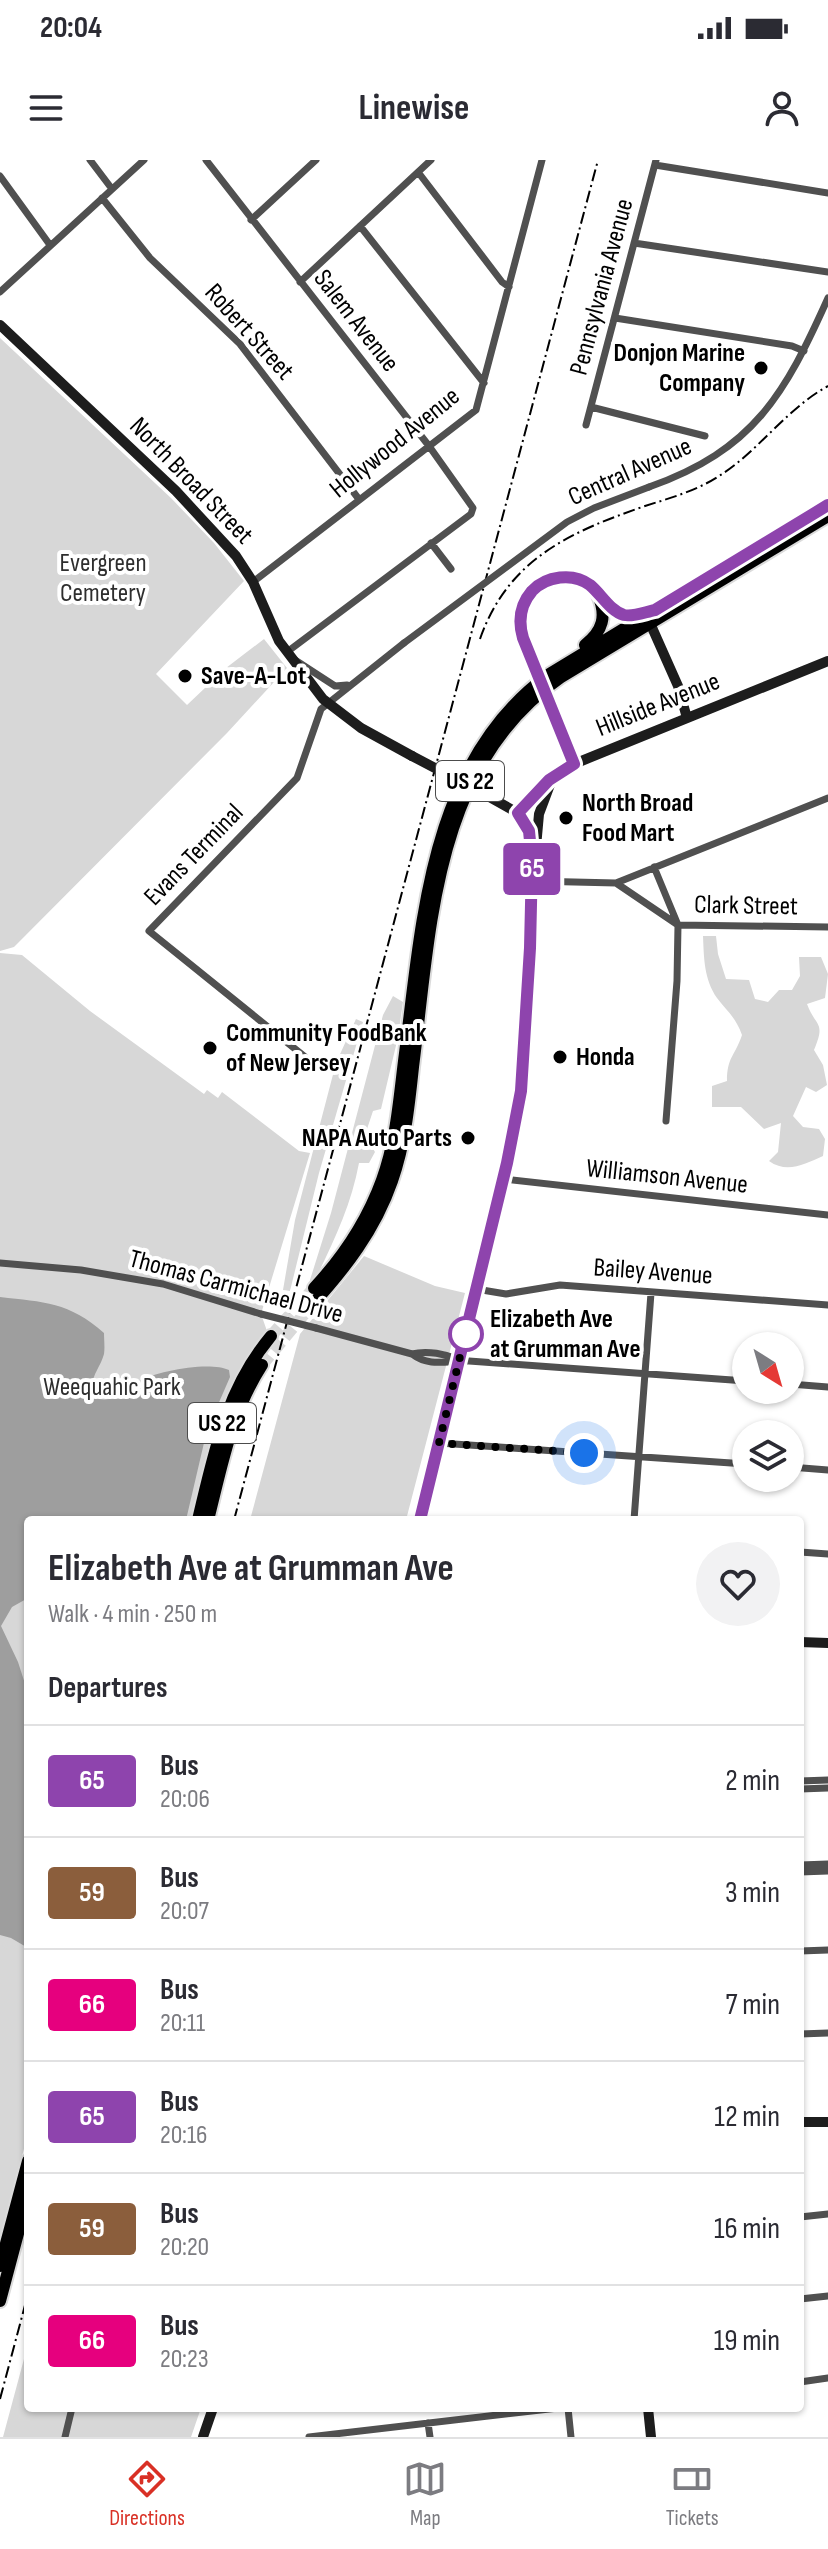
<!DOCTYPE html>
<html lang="en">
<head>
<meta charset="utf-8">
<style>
  :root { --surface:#fff; --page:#f2f2f3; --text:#2b2b33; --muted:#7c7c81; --line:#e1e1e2; --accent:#d93025 }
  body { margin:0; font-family:"Sofia Sans Condensed",sans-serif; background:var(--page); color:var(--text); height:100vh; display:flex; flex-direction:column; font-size:30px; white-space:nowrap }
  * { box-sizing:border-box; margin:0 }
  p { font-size:26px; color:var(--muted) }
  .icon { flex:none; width:44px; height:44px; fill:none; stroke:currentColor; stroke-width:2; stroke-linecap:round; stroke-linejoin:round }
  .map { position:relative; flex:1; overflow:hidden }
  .sheet { position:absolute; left:24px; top:1356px; width:780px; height:896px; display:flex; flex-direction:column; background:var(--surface); border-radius:8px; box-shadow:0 2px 6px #0004 }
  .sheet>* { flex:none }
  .badge { padding:0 16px; border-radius:6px; font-size:28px; line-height:52px }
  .needle { width:52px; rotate:143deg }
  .fabs { position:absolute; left:732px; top:1172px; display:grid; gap:16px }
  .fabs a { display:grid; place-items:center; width:72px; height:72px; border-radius:50%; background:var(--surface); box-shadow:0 2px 6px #0004; font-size:40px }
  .you { position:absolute; width:40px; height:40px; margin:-20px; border:6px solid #fff; border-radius:50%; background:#1a73e8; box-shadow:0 0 0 12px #1a73e833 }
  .map>.badge { position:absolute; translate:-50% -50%; box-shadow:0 0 0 4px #fff }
  h2 { padding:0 24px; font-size:30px; line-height:72px }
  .round { display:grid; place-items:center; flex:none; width:84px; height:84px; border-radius:42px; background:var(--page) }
  .headline { display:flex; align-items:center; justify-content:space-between; height:136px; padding:0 24px }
  h1 { font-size:38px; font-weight:700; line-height:60px }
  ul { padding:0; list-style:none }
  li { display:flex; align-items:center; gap:24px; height:112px; padding:0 24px; border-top:2px solid var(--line) }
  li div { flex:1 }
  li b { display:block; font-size:30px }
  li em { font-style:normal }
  li .badge { min-width:88px; font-weight:700; text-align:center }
  .status { display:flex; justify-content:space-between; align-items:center; height:56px; padding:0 40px; background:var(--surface); direction:ltr }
  .status svg { height:22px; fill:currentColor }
  header { display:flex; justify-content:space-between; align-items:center; height:104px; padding:0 24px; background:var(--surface); font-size:36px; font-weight:700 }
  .tabs { display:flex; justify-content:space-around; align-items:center; height:112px; border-top:2px solid var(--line); background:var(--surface); font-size:22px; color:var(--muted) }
  .tabs a { display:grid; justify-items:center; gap:4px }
  .tabs .current { color:var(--accent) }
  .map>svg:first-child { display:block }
</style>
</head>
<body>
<div class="status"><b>20:04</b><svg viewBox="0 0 49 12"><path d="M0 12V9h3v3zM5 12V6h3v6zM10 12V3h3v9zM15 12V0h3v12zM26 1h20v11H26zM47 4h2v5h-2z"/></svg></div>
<header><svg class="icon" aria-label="menu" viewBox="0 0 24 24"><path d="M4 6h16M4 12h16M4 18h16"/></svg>Linewise<svg class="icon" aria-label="person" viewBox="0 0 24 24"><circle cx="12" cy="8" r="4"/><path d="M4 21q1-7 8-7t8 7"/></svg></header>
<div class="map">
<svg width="828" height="2277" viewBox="0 0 828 2277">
  <rect width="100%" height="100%" fill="#fff"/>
  <!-- green -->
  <path fill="#d7d7d7" d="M0 178 171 338 214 383 244 421 156 514 187 545 226 508 264 479 287 508 227 573 14 787 0 791Z
    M703 776H716L718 794 726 819 749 820 755 839 768 842 779 830H792L800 816 799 797H821L828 814 825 838 807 844C816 868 826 861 814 890L823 905 827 925 816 932 806 927 793 956 803 967 819 969 825 979 823 996C805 1004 787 1014 769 1001L778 992 781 963 764 969 741 947H712V926L727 921C727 897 735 896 742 875 736 858 728 852 717 838 704 819 704 799 703 776Z
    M0 793 22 795 90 851 204 934 207 930 218 938 222 932 299 991 310 993 261 1154 267 1171C249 1197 232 1222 220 1252 206 1286 201 1324 193 1360H28V1974L0 2078Z
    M393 836 403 842 398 877 381 949 373 951 365 975 375 992 369 1003H359C351 1046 333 1083 314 1122L310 1120 331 1053 383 855Z
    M356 859 363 862 319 1013 290 1131 283 1130 295 1060 336 903Z
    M364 1096 435 1126 465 1133 406 1360H250L300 1174Z
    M28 2184V2248H201L191 2277H3Z"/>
  <!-- water -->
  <path fill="#9e9e9e" d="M0 1137C44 1142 69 1142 104 1173 104 1179 105 1188 104 1194 100 1210 83 1224 99 1239 117 1242 123 1230 137 1222 157 1211 209 1201 229 1210L230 1217 207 1270 186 1360H28V1438L12 1447 1 1466 18 1502 28 1533V1788L11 1778 0 1775Z"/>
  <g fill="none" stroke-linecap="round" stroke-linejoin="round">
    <!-- highway-tunnel -->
    <path stroke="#d9d9d9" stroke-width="12" stroke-dasharray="12 6" stroke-linecap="butt" d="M271 1176 314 1128
      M262 1205 310 1147"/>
    <defs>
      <path id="highway" d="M585 485C603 471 607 456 598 435
        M534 505C524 482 511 457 530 434 544 417 574 411 592 427 601 435 608 447 619 453 627 457 635 454 644 452
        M550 544 574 604
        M314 1128C344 1096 367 1061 382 1020 396 982 399 941 404 901 422 765 428 603 548 515L828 345
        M310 1147C345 1109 375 1070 392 1021 405 984 409 945 413 907 431 767 433 605 561 517L828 356
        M198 1360C214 1293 226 1230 271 1176
        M208 1360C222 1305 231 1253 262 1205
        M0 2106 28 2001
        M0 2141 28 2036"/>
    </defs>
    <!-- highway casing -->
    <use href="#highway" stroke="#dbdbdb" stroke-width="16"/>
    <!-- street -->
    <path stroke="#505050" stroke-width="7" d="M90 0 112 29
      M206 0 429 286 473 348 471 354 287 492
      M655 5 828 33
      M418 12 502 122 509 127
      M0 16 50 85
      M102 38 150 98 240 184 358 338
      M251 60 316 0
      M360 66 484 223
      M634 83 828 112
      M300 122 431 0
      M0 132 144 0
      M615 158 792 186 804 191
      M591 247 705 276
      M586 265 656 0
      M649 327C754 290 785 234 828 138
      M431 383 451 409
      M253 422 476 250 542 0
      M295 500 335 526 347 525
      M654 707 678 765 677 821 666 961
      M532 721 616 723 678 765 828 767
      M616 723 828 638
      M320 909 149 771 297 618 321 549 404 483
      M503 1019 828 1055
      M0 1103 81 1110 163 1124 261 1154
      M476 1129 506 1134 560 1125 828 1145
      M316 1168 412 1194C430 1208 449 1200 469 1201L746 1221
      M412 1194C427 1190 446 1194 460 1200
      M790 1224 828 1227
      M439 1283 746 1304
      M790 1307 828 1310
      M634 1360 651 1133
      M800 1392 828 1394
      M800 1621 828 1620
      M800 1629 828 1628
      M800 1705 828 1704
      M800 1712 828 1711
      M800 1791 828 1790
      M800 1874 828 1873
      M800 2057 828 2054
      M800 2139 828 2136
      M800 2222 828 2218
      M568 2248 571 2277
      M428 2263 430 2277
      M65 2277 72 2248
      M309 2277 558 2248"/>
    <!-- secondary -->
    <path stroke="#1d1d1d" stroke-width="10" d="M0 165 176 331 236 396 253 422 279 481 323 539 361 568 412 596
      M650 463 678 526 687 558
      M518 653 549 620 574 604 828 501
      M536 687 539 654 551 622
      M420 1360 507 1003 524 905 531 741 530 675 525 661 518 653 475 629
      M800 1482 828 1483
      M800 1962H828
      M648 2248 651 2277
      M203 2277 213 2248"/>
    <!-- highway -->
    <use href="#highway" stroke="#000" stroke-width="12"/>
    <!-- rail -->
    <path stroke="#000" stroke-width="2" stroke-dasharray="12 4 2 4" stroke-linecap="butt" d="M480 479C508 399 570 372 645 346 670 338 696 331 719 316 759 291 786 249 828 226
      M234 1360 598 0
      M0 2239 28 2134"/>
    <defs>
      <path id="highway-bridge" d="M534 505 550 544"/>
    </defs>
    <!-- highway-bridge casing -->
    <use href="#highway-bridge" stroke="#dbdbdb" stroke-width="16" stroke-linecap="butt"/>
    <!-- street-bridge -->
    <path stroke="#505050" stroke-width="7" d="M404 483 567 362 594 348 649 327
      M261 1154 316 1168"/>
    <!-- secondary-bridge -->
    <path stroke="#1d1d1d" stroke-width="10" d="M412 596 475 629"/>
    <!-- highway-bridge -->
    <use href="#highway-bridge" stroke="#000" stroke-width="12"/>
  </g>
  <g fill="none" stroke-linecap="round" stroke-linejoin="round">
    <defs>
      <path id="line" d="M420 1360 507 1003 521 931 530 788 532 701 529 671 518 653 549 620 574 604 523 478C518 461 520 445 532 431 546 416 573 412 590 425 601 434 610 451 624 455 633 457 645 452 655 450L828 345"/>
    </defs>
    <!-- line casing -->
    <use href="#line" stroke="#fff" stroke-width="18"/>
    <!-- line -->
    <use href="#line" stroke="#8e44ad" stroke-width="12"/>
    <!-- walk -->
    <path stroke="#000" stroke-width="8" stroke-dasharray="0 14.4" d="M466 1174V1172L439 1283 584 1293"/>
  </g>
  <!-- markers -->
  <g fill="#000" stroke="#fff" stroke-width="3">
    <circle cx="761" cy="208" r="8"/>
    <circle cx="185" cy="516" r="8"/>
    <circle cx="566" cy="658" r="8"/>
    <circle cx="210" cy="888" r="8"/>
    <circle cx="560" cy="897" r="8"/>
    <circle cx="468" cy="978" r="8"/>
  </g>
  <circle fill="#fff" stroke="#8e44ad" stroke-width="4" cx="466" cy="1174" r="16"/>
  <g text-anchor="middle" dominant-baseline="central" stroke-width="8" stroke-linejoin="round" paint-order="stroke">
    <!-- shield labels -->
    <g fill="#fff" stroke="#4c4c4c" stroke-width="2">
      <rect x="436" y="601" width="68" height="40" rx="6"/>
      <rect x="188" y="1243" width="68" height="40" rx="6"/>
    </g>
    <g font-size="24" font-weight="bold" fill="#000">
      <text x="470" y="621">US 22</text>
      <text x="222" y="1263">US 22</text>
    </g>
    <!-- street labels -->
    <g font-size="26" fill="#000" stroke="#fff">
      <text transform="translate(602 127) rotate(-75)">Pennsylvania Avenue</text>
      <text transform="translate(356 161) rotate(52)">Salem Avenue</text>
      <text transform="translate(249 172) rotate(48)">Robert Street</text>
      <text transform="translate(395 283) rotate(-39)">Hollywood Avenue</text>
      <text transform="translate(630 312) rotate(-24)">Central Avenue</text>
      <text transform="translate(191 321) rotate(46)">North Broad Street</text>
      <text transform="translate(658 545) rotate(-22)">Hillside Avenue</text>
      <text transform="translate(194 695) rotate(-46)">Evans Terminal</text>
      <text transform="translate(746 746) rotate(1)">Clark Street</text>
      <text transform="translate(667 1017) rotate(6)">Williamson Avenue</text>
      <text transform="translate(653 1112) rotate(4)">Bailey Avenue</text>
      <text transform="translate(236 1127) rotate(15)">Thomas Carmichael Drive</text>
    </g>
    <!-- poi labels -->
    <g font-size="26" font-weight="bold" fill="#000" stroke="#fff" text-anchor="start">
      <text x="745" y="193" text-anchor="end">Donjon Marine<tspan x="745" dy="30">Company</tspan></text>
      <text x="201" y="516">Save-A-Lot</text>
      <text x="582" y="643">North Broad<tspan x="582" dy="30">Food Mart</tspan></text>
      <text x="226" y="873">Community FoodBank<tspan x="226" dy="30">of New Jersey</tspan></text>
      <text x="576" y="897">Honda</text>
      <text x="452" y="978" text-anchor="end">NAPA Auto Parts</text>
    </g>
    <!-- park labels -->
    <g font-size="26" fill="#2e2e2e" stroke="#fff">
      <text x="103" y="403">Evergreen<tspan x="103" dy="30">Cemetery</tspan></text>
      <text x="112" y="1227">Weequahic Park</text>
    </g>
    <!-- stop labels -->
    <g font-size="26" font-weight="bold" fill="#000" stroke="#fff" text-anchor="start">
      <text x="490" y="1159">Elizabeth Ave<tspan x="490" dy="30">at Grumman Ave</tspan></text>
    </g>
  </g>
</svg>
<div class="fabs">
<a><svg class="needle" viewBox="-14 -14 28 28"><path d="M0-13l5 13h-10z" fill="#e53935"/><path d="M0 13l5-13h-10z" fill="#7c7c81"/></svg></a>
<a><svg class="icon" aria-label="layers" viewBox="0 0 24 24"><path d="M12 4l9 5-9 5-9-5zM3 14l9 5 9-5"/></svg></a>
</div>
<div class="you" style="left:584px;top:1293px"></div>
<b class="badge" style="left:532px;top:709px;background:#8e44ad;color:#fff">65</b>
<section class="sheet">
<div class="headline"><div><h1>Elizabeth Ave at Grumman Ave</h1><p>Walk · 4 min · 250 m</p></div><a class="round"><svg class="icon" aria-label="heart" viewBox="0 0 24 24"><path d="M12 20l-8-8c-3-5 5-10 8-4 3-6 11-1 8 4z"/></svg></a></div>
<h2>Departures</h2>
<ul>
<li><span class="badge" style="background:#8e44ad;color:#fff">65</span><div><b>Bus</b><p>20:06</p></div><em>2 min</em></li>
<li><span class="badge" style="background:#8b5e3c;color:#fff">59</span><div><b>Bus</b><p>20:07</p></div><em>3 min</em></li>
<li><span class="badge" style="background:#e6007e;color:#fff">66</span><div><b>Bus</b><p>20:11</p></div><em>7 min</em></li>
<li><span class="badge" style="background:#8e44ad;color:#fff">65</span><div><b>Bus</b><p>20:16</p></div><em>12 min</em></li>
<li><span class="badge" style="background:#8b5e3c;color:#fff">59</span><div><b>Bus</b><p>20:20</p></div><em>16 min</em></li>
<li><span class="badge" style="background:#e6007e;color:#fff">66</span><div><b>Bus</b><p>20:23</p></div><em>19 min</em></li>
</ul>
</section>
</div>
<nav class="tabs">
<a class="current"><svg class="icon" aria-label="directions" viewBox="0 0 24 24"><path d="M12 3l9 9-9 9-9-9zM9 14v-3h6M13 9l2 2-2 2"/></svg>Directions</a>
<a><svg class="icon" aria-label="map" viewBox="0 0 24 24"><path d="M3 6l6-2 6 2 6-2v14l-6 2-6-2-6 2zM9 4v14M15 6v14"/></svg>Map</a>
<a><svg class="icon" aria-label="tickets" viewBox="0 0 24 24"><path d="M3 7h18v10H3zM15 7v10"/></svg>Tickets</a>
</nav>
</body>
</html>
